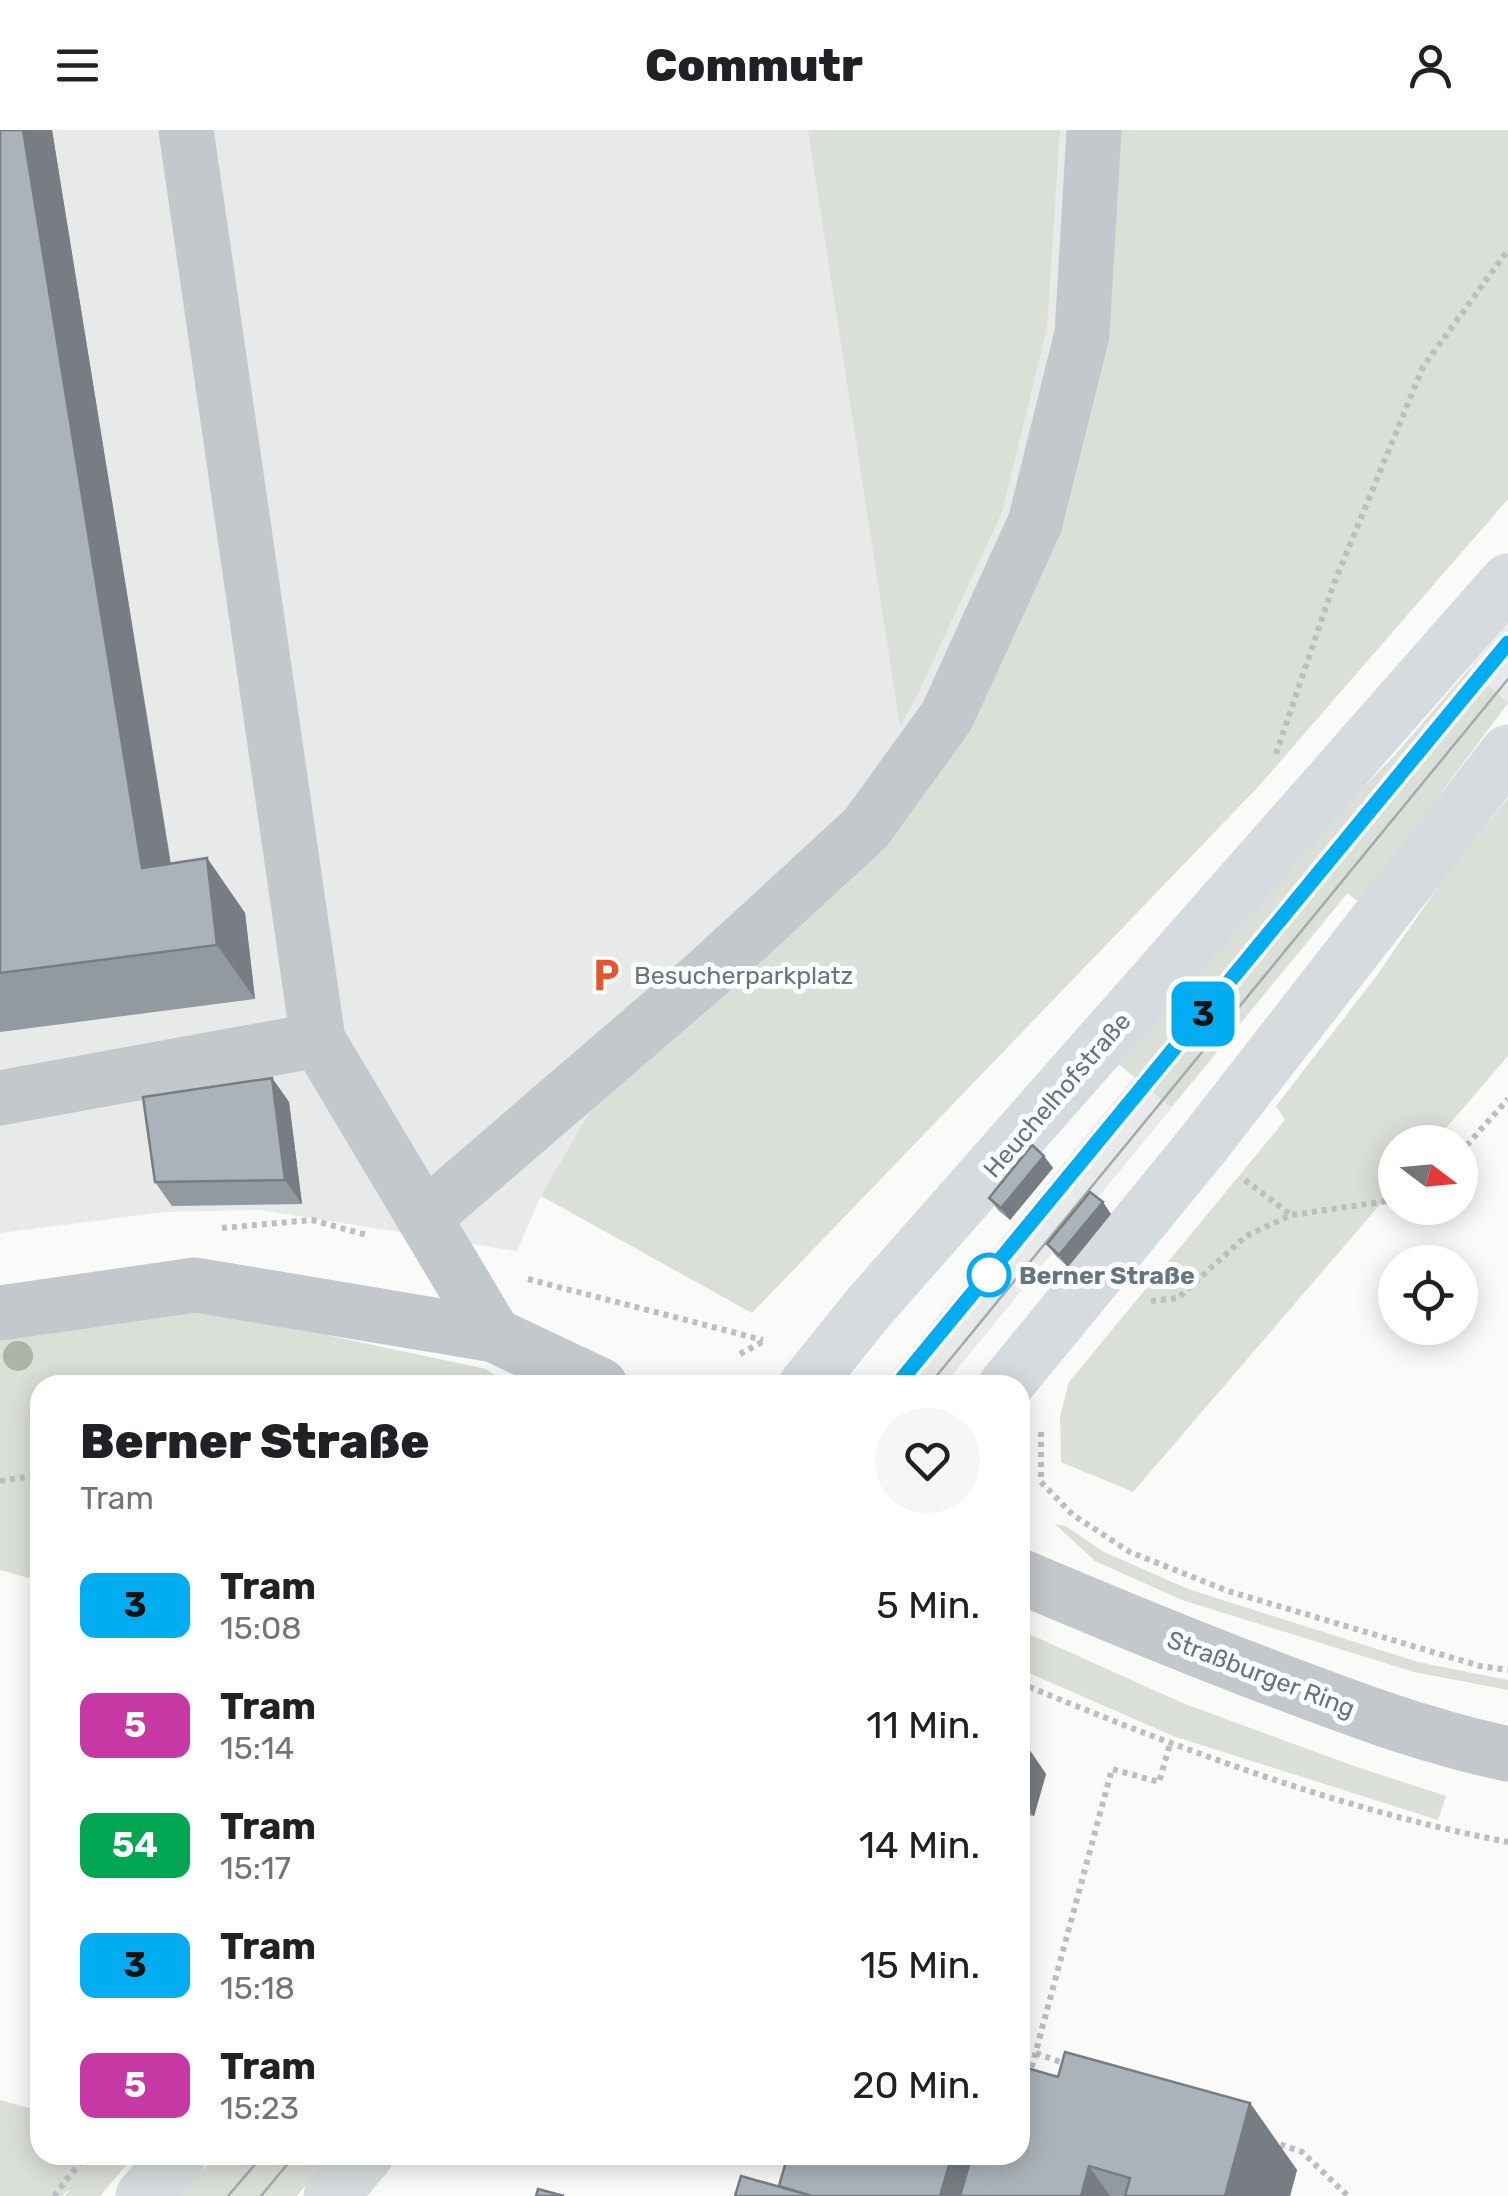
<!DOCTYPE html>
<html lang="de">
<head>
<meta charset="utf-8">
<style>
  :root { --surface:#fff; --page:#f6f6f6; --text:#202124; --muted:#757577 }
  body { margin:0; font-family:Rubik,sans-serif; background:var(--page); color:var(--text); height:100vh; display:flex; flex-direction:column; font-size:38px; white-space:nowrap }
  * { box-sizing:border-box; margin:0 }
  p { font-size:32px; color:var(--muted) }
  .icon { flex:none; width:55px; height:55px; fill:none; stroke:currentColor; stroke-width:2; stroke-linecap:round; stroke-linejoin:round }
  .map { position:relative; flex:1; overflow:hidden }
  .details { position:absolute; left:30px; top:1245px; width:1000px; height:790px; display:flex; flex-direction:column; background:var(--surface); border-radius:30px; box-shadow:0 5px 25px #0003 }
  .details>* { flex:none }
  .badge { padding:0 20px; border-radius:15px; font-size:35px; line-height:65px }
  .needle { width:65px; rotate:106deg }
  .tools { position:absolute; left:1378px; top:995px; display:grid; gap:20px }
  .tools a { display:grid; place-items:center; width:100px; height:100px; border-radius:50%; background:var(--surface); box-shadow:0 5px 25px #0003; font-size:50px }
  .map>.badge { position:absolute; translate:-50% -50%; box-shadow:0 0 0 5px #fff }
  .round { display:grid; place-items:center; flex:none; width:105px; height:105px; border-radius:52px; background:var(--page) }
  .headline { display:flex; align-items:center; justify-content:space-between; height:170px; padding:0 50px }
  h1 { font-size:48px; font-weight:800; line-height:75px }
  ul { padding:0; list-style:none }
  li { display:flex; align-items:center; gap:30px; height:120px; padding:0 50px }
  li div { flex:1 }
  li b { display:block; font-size:38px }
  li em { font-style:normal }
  li .badge { min-width:110px; font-weight:700; text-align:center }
  header { display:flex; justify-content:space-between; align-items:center; height:130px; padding:0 50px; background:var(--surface); font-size:45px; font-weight:800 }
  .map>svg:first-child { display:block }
</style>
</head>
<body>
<header><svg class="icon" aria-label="menu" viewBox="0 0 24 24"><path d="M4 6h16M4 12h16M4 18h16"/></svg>Commutr<svg class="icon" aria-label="person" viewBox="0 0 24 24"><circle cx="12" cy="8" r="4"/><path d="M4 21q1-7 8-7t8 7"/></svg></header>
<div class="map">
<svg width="1508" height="2066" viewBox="0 0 1508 2066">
  <rect width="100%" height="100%" fill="#fafaf8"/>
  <!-- built -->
  <path fill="#e8e9e9" d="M0 0H1110L971 582 541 1066 517 1121 261 1080 165 1082 0 1103Z
    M1508 491V573L1348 763 944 1255H882Z"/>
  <!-- green -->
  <path fill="#dadfd7" d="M808 0H1060L1047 198 1002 382 916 568 900 596Z
    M1110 0H1508V369L1259 656 752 1183 541 1066 595 973 971 582Z
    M1470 538 1508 573 1415 698 1368 779 1347 763 1171 977 1116 932 1258 764 1395 625Z
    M1508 668V926L1434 1012H1395V1057L1133 1362 1061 1332 1060 1287 1069 1252 1285 990 1276 976 1375 848 1449 741Z
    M196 1177 486 1239 508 1255H40V1451L0 1440V1201Z
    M1055 1394 1066 1396 1102 1421 1188 1459 1418 1532 1508 1550V1560L1414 1542 1182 1470 1095 1431Z
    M1020 1500 1185 1574 1354 1636 1446 1666 1438 1690 1173 1606 1020 1539Z
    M0 1970 40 1981V2025H135L100 2066H65L70 2059 62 2066H0Z
    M216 2025H330L297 2066H179Z"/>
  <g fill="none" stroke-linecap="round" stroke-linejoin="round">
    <!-- path -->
    <path stroke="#bbbfc2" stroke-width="6" stroke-dasharray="5 5" stroke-linecap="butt" d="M1276 624 1333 456 1423 237 1508 120
      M1460 1023 1508 969
      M1245 1050 1291 1085
      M222 1098 312 1090 367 1105
      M528 1149 763 1210
      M1151 1171 1178 1168 1246 1106 1291 1085 1395 1070
      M740 1224 764 1211
      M1041 1302V1352L1073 1385 1130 1422 1228 1461 1480 1536 1508 1540
      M0 1351 40 1345
      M1020 1553C1177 1618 1340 1680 1508 1712
      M1036 1923 1068 1935
      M1029 1947 1112 1639 1159 1652 1170 1614
      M1271 2011 1302 2022 1348 2066
      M54 2066 86 2025"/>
    <!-- minor -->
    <path stroke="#c3c8cc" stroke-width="55" d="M186 0 318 910 494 1205
      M0 968 318 910
      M424 1088 705 846 866 698 947 586 1035 393 1082 204 1094 0
      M0 1183 195 1155 494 1205 600 1255
      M1020 1446C1100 1480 1180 1513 1261 1544 1342 1575 1423 1606 1508 1624"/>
    <!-- major -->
    <path stroke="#d6dbdf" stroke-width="55" d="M806 1255 869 1177 1508 451
      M1006 1255 1201 1017 1508 622
      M143 2066 179 2025
      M331 2066 366 2025"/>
    <!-- tram -->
    <path stroke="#a2aab0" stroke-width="2.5" d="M897 1255 1508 512
      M929 1255 1508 549
      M228 2066 263 2025
      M261 2066 295 2025"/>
  </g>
  <!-- trees -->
  <circle fill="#aab4a7" cx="18" cy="1226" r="15"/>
  <!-- wall -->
  <path fill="#929a9f" d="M0 0H52L171 734 207 728 245 783 255 869 0 902Z
    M272 948 289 972 302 1074 172 1076 155 1052Z
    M1044 1026 1053 1038 1010 1090 998 1080 989 1068Z
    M1111 1084 1068 1137 1056 1126 1047 1114Z
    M1020 1606 1046 1644 1034 1686 1028 1685 1020 1712Z
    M1058 1947 1250 1973 1297 2040 1290 2066H735L779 2056 1020 2025Z"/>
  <!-- shaded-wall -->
  <path fill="#777d82" d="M23 0H52L180 793 142 738Z
    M207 728 245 783 255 869 217 815Z
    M272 948 289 972 302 1074 285 1050Z
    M1044 1026 1053 1038 1010 1090 1001 1078Z
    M1103 1072 1111 1084 1068 1137 1059 1125Z
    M1020 1606 1046 1644 1034 1686 1020 1666Z
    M1020 1673 1028 1685 1020 1712Z
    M1250 1973 1297 2040 1290 2066H1225Z
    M952 2025H986L974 2066H940Z
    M1089 2036 1110 2066H1081Z"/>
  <!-- building -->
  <path fill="#aab3b9" stroke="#777d82" stroke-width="2.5" d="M0 0H23L142 738 207 728 217 815 0 843Z
    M272 948 285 1050 155 1052 143 967Z
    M1032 1015 1044 1026 1001 1078 989 1068Z
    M1090 1062 1103 1072 1059 1125 1047 1114Z
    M1065 1922 1250 1973 1225 2066H1125L1130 2048 1089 2036 1081 2066H960L972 2025H1020V1936L1058 1947Z
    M788 2025H952L940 2066H812L779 2056Z
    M741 2046 812 2066H735Z
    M538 2059 564 2066H536Z"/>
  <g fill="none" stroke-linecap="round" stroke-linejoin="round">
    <defs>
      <path id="line" d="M897 1255 1508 513"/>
    </defs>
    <!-- line casing -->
    <use href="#line" stroke="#fff" stroke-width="22"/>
    <!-- line -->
    <use href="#line" stroke="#01adf0" stroke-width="15"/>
  </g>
  <!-- icons -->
  <defs>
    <symbol id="parking-bare" viewBox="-9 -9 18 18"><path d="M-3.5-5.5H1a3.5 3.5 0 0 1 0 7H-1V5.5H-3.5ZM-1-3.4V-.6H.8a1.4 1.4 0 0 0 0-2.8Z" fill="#e4572e" stroke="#fff" stroke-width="2.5" paint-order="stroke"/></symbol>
  </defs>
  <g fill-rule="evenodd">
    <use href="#parking-bare" x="581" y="820" width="50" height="50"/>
  </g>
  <!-- markers -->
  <circle fill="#fff" stroke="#01adf0" stroke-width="5" cx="989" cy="1145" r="20"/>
  <g text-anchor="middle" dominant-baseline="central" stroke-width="10" stroke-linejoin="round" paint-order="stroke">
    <!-- poi labels -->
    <g font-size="25" fill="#657683" stroke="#fff" text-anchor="start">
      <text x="634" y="845">Besucherparkplatz</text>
    </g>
    <!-- street labels -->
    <g font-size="25" fill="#657683" stroke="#fff">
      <text transform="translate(1057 965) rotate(-49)">Heuchelhofstraße</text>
      <text transform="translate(1261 1544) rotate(21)">Straßburger Ring</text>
    </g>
    <!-- stop labels -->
    <g font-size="25" font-weight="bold" fill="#657683" stroke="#fff" text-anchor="start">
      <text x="1019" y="1145">Berner Straße</text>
    </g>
  </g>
</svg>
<div class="tools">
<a><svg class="needle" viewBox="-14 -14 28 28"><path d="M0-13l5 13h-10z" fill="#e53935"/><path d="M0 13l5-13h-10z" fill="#757577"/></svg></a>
<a><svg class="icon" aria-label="locate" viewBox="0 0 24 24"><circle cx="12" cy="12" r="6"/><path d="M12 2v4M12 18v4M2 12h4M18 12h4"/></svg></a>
</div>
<b class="badge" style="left:1203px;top:884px;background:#01adf0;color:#111">3</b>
<section class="details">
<div class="headline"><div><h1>Berner Straße</h1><p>Tram</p></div><a class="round"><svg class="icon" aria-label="heart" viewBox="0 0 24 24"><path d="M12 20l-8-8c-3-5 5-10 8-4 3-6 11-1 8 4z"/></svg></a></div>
<ul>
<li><span class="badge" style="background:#01adf0;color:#111">3</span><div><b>Tram</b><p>15:08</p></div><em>5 Min.</em></li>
<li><span class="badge" style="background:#c638a3;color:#fff">5</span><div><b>Tram</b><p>15:14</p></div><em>11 Min.</em></li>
<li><span class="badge" style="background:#00a651;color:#fff">54</span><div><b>Tram</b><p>15:17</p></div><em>14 Min.</em></li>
<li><span class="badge" style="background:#01adf0;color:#111">3</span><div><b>Tram</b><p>15:18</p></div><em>15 Min.</em></li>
<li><span class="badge" style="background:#c638a3;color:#fff">5</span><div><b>Tram</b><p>15:23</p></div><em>20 Min.</em></li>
</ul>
</section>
</div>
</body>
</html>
